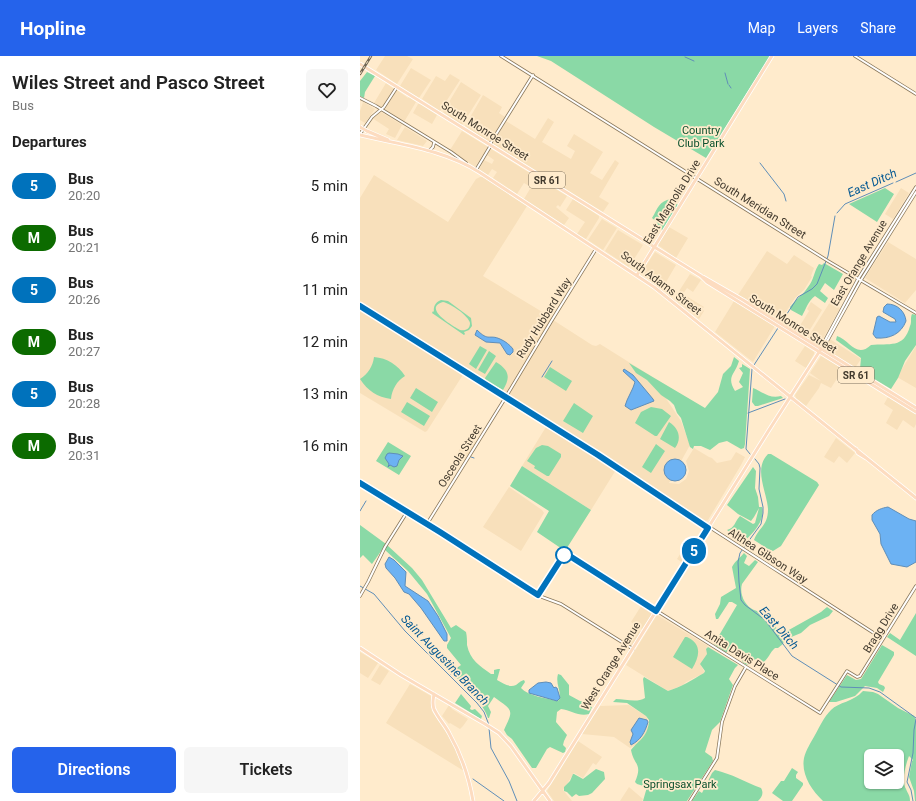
<!DOCTYPE html>
<html lang="en">
<head>
<meta charset="utf-8">
<style>
  :root { --surface:#fff; --page:#f6f6f6; --text:#222; --muted:#767676; --accent:#2563eb }
  body { margin:0; font-family:Roboto,sans-serif; background:var(--page); color:var(--text); height:100vh; display:flex; flex-direction:column; font-size:15px; white-space:nowrap }
  * { box-sizing:border-box; margin:0 }
  p { font-size:13px; color:var(--muted) }
  .icon { flex:none; width:22px; height:22px; fill:none; stroke:currentColor; stroke-width:2; stroke-linecap:round; stroke-linejoin:round }
  .map { position:relative; flex:1; overflow:hidden }
  .drawer { display:flex; flex-direction:column; background:var(--surface); width:360px }
  .drawer>* { flex:none }
  .badge { padding:0 8px; border-radius:13px; font-size:14px; line-height:26px }
  .buttons { position:absolute; left:504px; top:693px; display:grid; gap:8px }
  .buttons a { display:grid; place-items:center; width:40px; height:40px; border-radius:6px; background:var(--surface); box-shadow:0 1px 3px #0004; font-size:20px }
  .map>.badge { position:absolute; translate:-50% -50%; box-shadow:0 0 0 2px #fff }
  h2 { padding:0 12px; font-size:15px; line-height:36px }
  .round { display:grid; place-items:center; flex:none; width:42px; height:42px; border-radius:6px; background:var(--page) }
  .head { display:flex; align-items:center; justify-content:space-between; height:68px; padding:0 12px }
  h1 { font-size:19px; font-weight:600; line-height:30px }
  .primary-button { display:flex; gap:8px; margin-top:auto; padding:8px 12px }
  .primary-button a { flex:1; height:46px; border-radius:6px; background:var(--accent); color:#fff; font-size:16px; font-weight:600; line-height:46px; text-align:center }
  .primary-button a+a { background:var(--page); color:var(--text) }
  ul { padding:0; list-style:none }
  li { display:flex; align-items:center; gap:12px; height:52px; padding:0 12px }
  li div { flex:1 }
  li b { display:block; font-size:15px }
  li em { font-style:normal }
  li .badge { min-width:44px; font-weight:700; text-align:center }
  header { display:flex; align-items:center; gap:24px; box-sizing:border-box; height:56px; padding:0 20px; background:var(--accent); color:#fff }
  header strong { font-size:19px }
  nav { display:flex; gap:22px; margin-inline-start:auto; font-size:14px }
  main { display:flex; flex:1; min-height:0 }
  .map>svg:first-child { display:block }
</style>
</head>
<body>
<header>
<strong>Hopline</strong>
<nav><a>Map</a><a>Layers</a><a>Share</a></nav>
</header>
<main>
<section class="drawer">
<div class="head"><div><h1>Wiles Street and Pasco Street</h1><p>Bus</p></div><a class="round"><svg class="icon" aria-label="heart" viewBox="0 0 24 24"><path d="M12 20l-8-8c-3-5 5-10 8-4 3-6 11-1 8 4z"/></svg></a></div>
<h2>Departures</h2>
<ul>
<li><span class="badge" style="background:#0072bc;color:#fff">5</span><div><b>Bus</b><p>20:20</p></div><em>5 min</em></li>
<li><span class="badge" style="background:#0c6b00;color:#fff">M</span><div><b>Bus</b><p>20:21</p></div><em>6 min</em></li>
<li><span class="badge" style="background:#0072bc;color:#fff">5</span><div><b>Bus</b><p>20:26</p></div><em>11 min</em></li>
<li><span class="badge" style="background:#0c6b00;color:#fff">M</span><div><b>Bus</b><p>20:27</p></div><em>12 min</em></li>
<li><span class="badge" style="background:#0072bc;color:#fff">5</span><div><b>Bus</b><p>20:28</p></div><em>13 min</em></li>
<li><span class="badge" style="background:#0c6b00;color:#fff">M</span><div><b>Bus</b><p>20:31</p></div><em>16 min</em></li>
</ul>
<div class="primary-button"><a>Directions</a><a>Tickets</a></div>
</section>
<div class="map">
<svg width="556" height="745" viewBox="0 0 556 745">
  <rect width="100%" height="100%" fill="#ffebcc"/>
  <!-- built -->
  <path fill="#f8e0bb" d="M25 0H47L53 3 37 28 16 14Z
    M51 12 71 24 59 42 40 30Z
    M90 18 100 24 80 55 62 43 76 20 85 25Z
    M101 26 121 39 102 69 83 56Z
    M26 27 34 33 22 52 14 47Z
    M37 34 48 42 49 41 56 46 44 66 25 53Z
    M123 39 142 51 139 57 145 61 129 86 105 70Z
    M3 46 15 53 5 67 0 64V55Z
    M58 48H60L77 59 72 68 53 57Z
    M21 56 42 69 35 82 26 78 29 73 12 62Z
    M188 62 194 66 182 86 211 103 215 95 207 90 214 78 243 96 230 117 242 124 255 104 259 107 239 141 249 147 243 156 133 88 146 65 175 83Z
    M45 71 67 85 63 90 37 84Z
    M102 75 128 91 115 111 90 94Z
    M131 93 207 140 200 151 198 149 196 151 209 162 204 169 164 143 171 131 164 127 157 138 133 122 137 116 132 113 128 119 119 114 124 104 132 108 134 104 127 99Z
    M14 119 88 166 116 123 120 121H123L167 150 123 220 189 260 190 262 232 289 236 290 240 288 291 320 321 365 330 389 309 427 319 428 326 423 329 415 326 405 334 392 349 401 352 402 357 407 371 404 376 396 385 401 381 409 348 464 345 465 340 462 259 409 231 454 162 410 189 366 106 314 67 375 65 376 0 337V142Z
    M541 132 549 137 533 163 525 158Z
    M213 143 239 160V162L226 183 217 178 225 166 206 154Z
    M242 163 257 172 243 194 228 184Z
    M309 171 328 182 316 202 298 189Z
    M258 174 283 189 269 211 245 195Z
    M528 186 556 203V234L545 247 505 222Z
    M407 195 427 208 434 199 454 212 451 220 452 221 444 234 435 242 420 265 378 239Z
    M295 196 316 209 302 233 281 217Z
    M330 218 341 224 333 236 327 232 323 238 344 251 342 253 344 255 339 263 314 243Z
    M374 245 415 270 393 306 355 276Z
    M451 246 462 254 446 280 444 281 436 276 449 255 447 253Z
    M470 246 480 252 460 288 457 289 448 283V281Z
    M470 283 501 303 495 312 466 294 465 292Z
    M445 290 454 296V298L446 312 435 305Z
    M556 290V332L537 321Z
    M461 300 483 313 471 332 461 327 459 332 446 350 436 342 435 339 449 319 461 325 450 317Z
    M528 341 556 358V368L554 372 543 364 537 374 526 367 533 354 524 348Z
    M108 380 116 386 105 405 96 399Z
    M476 382 495 397 487 407 479 400 474 407 464 401Z
    M149 431 182 454 184 457 161 495 123 471Z
    M330 482 336 486 323 507 317 503Z
    M283 547 294 555 282 573 271 566Z
    M297 559 348 590 346 593 347 598 340 608 344 615V617L326 626 323 629 308 635 266 609Z
    M274 571 281 576 273 590H270L263 586Z
    M0 596 18 607 8 622 0 617Z
    M20 609 29 615 20 629 11 624Z
    M50 628 71 640 72 655 90 682 97 696 104 715 26 667Z
    M89 649 92 653 108 663 103 670 100 673 90 667 89 668 82 660Z
    M269 649 286 660 288 664V673L285 679 279 687 270 692 254 681 222 678 240 650Z
    M218 685 242 701 236 709 233 707 223 722 214 717 203 734 212 745H194L187 735Z
    M269 731 283 743 282 745H260Z"/>
  <!-- green -->
  <path fill="#8ad9a6" fill-rule="evenodd" d="M177 0H410L346 102 294 71 191 5Z
    M7 16 15 20 5 36 4 42 0 40V25Z
    M525 132 534 138 517 166 489 148Z
    M311 143 319 150 304 175 295 169 297 166 292 162C298 152 299 145 311 143Z
    M464 207 483 218 474 234 465 227 460 235 468 242 465 247 455 240C448 245 446 253 442 260L431 254 430 251C436 243 443 239 448 231 454 224 454 215 459 208L462 209Z
    M81 244 88 245 111 262 112 270 109 274 104 276 105 278 104 279 72 257 73 255 74 256C73 250 76 246 81 244ZM83 246C90 247 109 260 110 267 110 273 106 275 100 274 93 270 62 252 83 246Z
    M552 258 556 259V289L545 305 538 322 531 333 501 315 500 313 501 302 476 284 477 280C490 284 496 303 511 289 529 287 544 293 550 270 552 266 550 262 552 258Z
    M120 290 127 294 116 313 109 308Z
    M129 295 136 300 125 318 118 314Z
    M14 301C27 302 38 309 45 320 37 325 32 333 31 343 17 341 8 335 0 323 8 318 13 310 14 301Z
    M374 301 379 305C375 319 366 320 375 335L383 331 379 326 383 317 379 312 382 311V308L390 313 385 388 384 392 381 393 367 385 359 387 350 394 341 390H334L333 393 330 391 321 362 317 357 314 349 310 345 301 339 287 324 276 317 269 307 345 352 358 336 363 318 371 310Z
    M136 306C149 314 151 321 143 334L126 325 125 322Z
    M190 311 212 325 206 335 184 321Z
    M56 332 78 346 72 356 50 342Z
    M393 332C403 336 409 343 421 340L423 342 398 350H395L392 346Z
    M47 346 70 360 64 370 41 356Z
    M214 347 233 360 223 377 203 365Z
    M291 351 302 353 311 360 297 380H295L275 367 281 356Z
    M309 366C319 372 322 383 315 392L300 383Z
    M28 386 51 400 39 419 16 405Z
    M296 388 305 395 291 417 282 411Z
    M182 389 188 390 201 398V401L189 420H187L174 412 175 410 167 405 176 392Z
    M408 398H411L457 426 459 429 421 490 413 495 408 493 394 484C399 471 408 470 408 453 407 436 393 413 408 398Z
    M162 410 231 454 205 495 177 476 189 455 150 430Z
    M393 411 396 415 395 432 398 441 399 451H402C406 464 392 479 383 486L367 474C375 472 375 465 380 460L393 468 395 467 399 452 394 461 391 465 378 458 367 449Z
    M0 469 26 488 12 508 3 499 0 502Z
    M27 489 52 512 62 524 91 572 96 569 106 576C107 580 107 585 107 589 110 604 120 610 131 618H134V614L138 613H140L137 624C143 627 149 632 156 629 159 627 160 625 164 624L165 626 161 632C168 640 186 642 197 645L199 644C202 635 195 628 198 618L201 619 209 629V639L220 645 228 646 232 651 229 658C219 661 211 654 201 653L197 656 196 666 207 679 204 685 203 689 206 692 205 696 203 697 190 691 187 693 176 712H172L152 683 147 679 144 674C154 653 153 655 134 641L128 650 131 656 129 662H128C123 646 103 629 91 616L101 609 87 592V589L91 582 67 538 48 515 25 494Z
    M384 497 387 500 384 507 389 510 395 504 398 506 382 528C379 538 385 550 394 554 399 556 402 556 406 559 413 566 415 576 427 575L461 556 467 551 473 555 469 560 450 569 441 577 424 584 423 588 418 592H415C410 596 408 604 402 607L396 603 392 605 389 609C377 608 384 593 371 590L367 596H365L354 588 377 549 372 546H369L358 563H356L355 558 360 548 361 541 376 532 372 511C375 505 380 502 384 497Z
    M556 557V600L527 581 530 577 540 584Z
    M325 581H327C342 588 340 600 332 613L313 601Z
    M522 589 534 596V599L518 626 519 628 524 630 525 632 523 636 517 632 505 630 495 640 476 646H469L487 619 496 624 501 623Z
    M348 591 378 609 375 612 369 623 373 629 360 666 352 674 345 696 352 701 353 705 327 745H283L287 731 277 728 275 726C283 707 274 710 271 694 280 683 288 681 289 664L286 660 267 647 253 646 256 643C265 643 277 647 285 642L283 623 284 621 308 635C321 631 332 624 344 617L345 615 340 608 347 598 346 593Z
    M503 635 513 636 518 638 538 652 554 660 556 664V745H555L554 735 549 721 552 705 553 704 549 700C546 708 541 724 546 733 548 738 550 739 550 745H463C451 734 441 718 444 702 446 694 451 686 455 679 460 670 464 661 471 654 479 646 493 646 503 635ZM511 700H537V726H511Z
    M101 638 111 650 110 653 112 654 115 653 122 660 121 663 95 647Z
    M432 712 438 716 436 719V722L443 727V729L432 745H423L412 737 421 725H424Z
    M236 713 244 716 245 723 232 737 228 739 219 740 216 738 212 741 207 736 204 735V731L210 725 213 718H214L223 723Z
    M355 714C372 718 385 726 401 732 404 737 402 741 398 745H332L339 735 342 737 352 717Z"/>
  <!-- water -->
  <path fill="#6cb2f3" stroke="#5f8eb8" d="M527 248C537 248 545 255 546 265 541 278 530 283 516 282L513 278 517 261 519 260 530 266H536L535 263 523 256 524 251Z
    M117 274C129 286 129 278 140 283 145 285 150 289 153 293V296L150 299 147 298 140 287 126 286 115 279Z
    M264 313 273 319 293 343 294 345 271 354 265 350C267 342 273 334 275 326L263 315Z
    M29 397 38 398 43 400 39 404 37 410 34 411 30 409 28 411 29 408 25 402 27 398Z
    M304 414a11 11 0 1 1 22 0a11 11 0 1 1-22 0Z
    M528 451 549 463 556 465V506L547 511 531 508 521 488 520 478 512 464V459C516 454 522 452 528 451Z
    M29 501 34 504 46 516 45 530 68 545 78 560 87 578V585H84L61 552 49 538 44 536 35 522 26 512 25 508Z
    M186 626 191 627 194 632 195 631 197 632 200 642 197 645 169 637V634L178 627Z
    M279 662 287 664 288 666C285 676 281 684 271 689L270 686 273 678 271 674Z"/>
  <g fill="none" stroke-linecap="round" stroke-linejoin="round">
    <!-- stream -->
    <path stroke="#5f8eb8" stroke-width="1" d="M325 1 334 5
      M365 17 368 28
      M369 29 371 32
      M400 107 424 138 426 145
      M536 126 556 117
      M477 157 485 148 533 127
      M421 267 438 241 452 233 457 228 468 200 475 160
      M394 309 418 272
      M182 321 192 305
      M388 357 425 343
      M390 398 386 393 392 313
      M111 401 114 402
      M395 403 399 408 400 412 399 433 403 451V457L401 468 380 497 378 506 379 526 381 544 385 549 405 564 432 600 481 631 509 632 520 636 556 662
      M0 455 6 445
      M0 530 14 538 45 575 117 647 124 656 129 669
      M91 618 98 612
      M129 672 131 692 149 725 157 745
      M113 723 144 745
      M553 745 551 734 547 726 553 697 554 674 556 663"/>
    <defs>
      <path id="minor" d="M141 0 468 205 556 257
        M495 0 556 38
        M0 42 16 50 91 96 106 107
        M0 78 12 61 24 51 37 31
        M130 88 173 19
        M70 94 73 91 74 87
        M116 114 131 89
        M0 250C176 358 349 471 523 583
        M461 293 463 288 498 223 556 131
        M461 293 465 289 501 224 556 136
        M67 468 144 344 192 264 236 193
        M0 540 8 526 25 491 47 456 182 541 201 548 273 593
        M297 555 460 657 487 615 497 621 500 620 556 530
        M330 745 357 702 362 666 375 630 386 611"/>
      <path id="major" d="M0 8 341 220 347 226 556 356
        M7 75 28 84
        M0 79C40 89 83 93 119 116L294 231 556 442
        M277 219 412 0
        M343 221 383 244 556 352
        M496 393 498 397 506 402
        M0 592 41 619 125 668 139 677 151 690 190 745
        M74 638C73 644 72 648 74 653 78 662 85 669 89 677 101 698 109 721 113 745
        M174 745 189 727 222 674 409 374 461 293"/>
    </defs>
    <!-- minor casing -->
    <use href="#minor" stroke="#8a785c" stroke-width="3.5"/>
    <!-- major casing -->
    <use href="#major" stroke="#fff" stroke-width="4.5"/>
    <!-- minor -->
    <use href="#minor" stroke="#fff" stroke-width="2"/>
    <!-- major -->
    <use href="#major" stroke="#fddcc0" stroke-width="3"/>
    <defs>
      <path id="rail" d="M0 18 11 0"/>
    </defs>
    <!-- rail casing -->
    <use href="#rail" stroke="#716655" stroke-width="2.5"/>
    <!-- rail -->
    <use href="#rail" stroke="#ffebcc" stroke-width="1" stroke-dasharray="3" stroke-linecap="butt"/>
    <defs>
      <path id="major-bridge" d="M0 71 7 75"/>
    </defs>
    <!-- major-bridge casing -->
    <use href="#major-bridge" stroke="#fff" stroke-width="4.5" stroke-linecap="butt"/>
    <!-- major-bridge -->
    <use href="#major-bridge" stroke="#fddcc0" stroke-width="3"/>
  </g>
  <g fill="none" stroke-linecap="round" stroke-linejoin="round">
    <defs>
      <path id="line" d="M0 250 238 399 348 472 296 555 205 497 178 539 80 476 0 427"/>
    </defs>
    <!-- line casing -->
    <use href="#line" stroke="#fff" stroke-width="9"/>
    <!-- line -->
    <use href="#line" stroke="#0072bc" stroke-width="6"/>
  </g>
  <!-- markers -->
  <circle fill="#fff" stroke="#0072bc" stroke-width="2" cx="204" cy="499" r="8"/>
  <g text-anchor="middle" dominant-baseline="central" stroke-width="3.5" stroke-linejoin="round" paint-order="stroke">
    <!-- shield labels -->
    <g fill="#ffebcc" stroke="#7a6e5d" stroke-width="1">
      <rect x="169" y="116" width="36" height="16" rx="3"/>
      <rect x="478" y="311" width="36" height="16" rx="3"/>
    </g>
    <g font-size="10" font-weight="bold" fill="#41392d">
      <text x="187" y="124">SR 61</text>
      <text x="496" y="319">SR 61</text>
    </g>
    <!-- park labels -->
    <g font-size="11" fill="#0a502d" stroke="#ffebcc">
      <text x="341" y="74">Country<tspan x="341" dy="13">Club Park</tspan></text>
      <text x="320" y="728">Springsax Park</text>
    </g>
    <!-- street labels -->
    <g font-size="11" fill="#41392d" stroke="#ffebcc">
      <text transform="translate(125 75) rotate(32)">South Monroe Street</text>
      <text transform="translate(312 146) rotate(-58)">East Magnolia Drive</text>
      <text transform="translate(400 152) rotate(32)">South Meridian Street</text>
      <text transform="translate(499 207) rotate(-59)">East Orange Avenue</text>
      <text transform="translate(301 227) rotate(37)">South Adams Street</text>
      <text transform="translate(184 262) rotate(-58)">Rudy Hubbard Way</text>
      <text transform="translate(433 268) rotate(32)">South Monroe Street</text>
      <text transform="translate(100 400) rotate(-58)">Osceola Street</text>
      <text transform="translate(408 500) rotate(33)">Althea Gibson Way</text>
      <text transform="translate(521 572) rotate(-58)">Bragg Drive</text>
      <text transform="translate(382 599) rotate(32)">Anita Davis Place</text>
      <text transform="translate(251 610) rotate(-58)">West Orange Avenue</text>
    </g>
    <!-- water labels -->
    <g font-size="12" font-style="italic" fill="#055993" stroke="#ffebcc">
      <text transform="translate(512 127) rotate(-24)">East Ditch</text>
      <text transform="translate(419 572) rotate(49)">East Ditch</text>
      <text transform="translate(85 604) rotate(46)">Saint Augustine Branch</text>
    </g>
  </g>
</svg>
<div class="buttons">
<a><svg class="icon" aria-label="layers" viewBox="0 0 24 24"><path d="M12 4l9 5-9 5-9-5zM3 14l9 5 9-5"/></svg></a>
</div>
<b class="badge" style="left:334px;top:495px;background:#0072bc;color:#fff">5</b>
</div>
</main>
</body>
</html>
